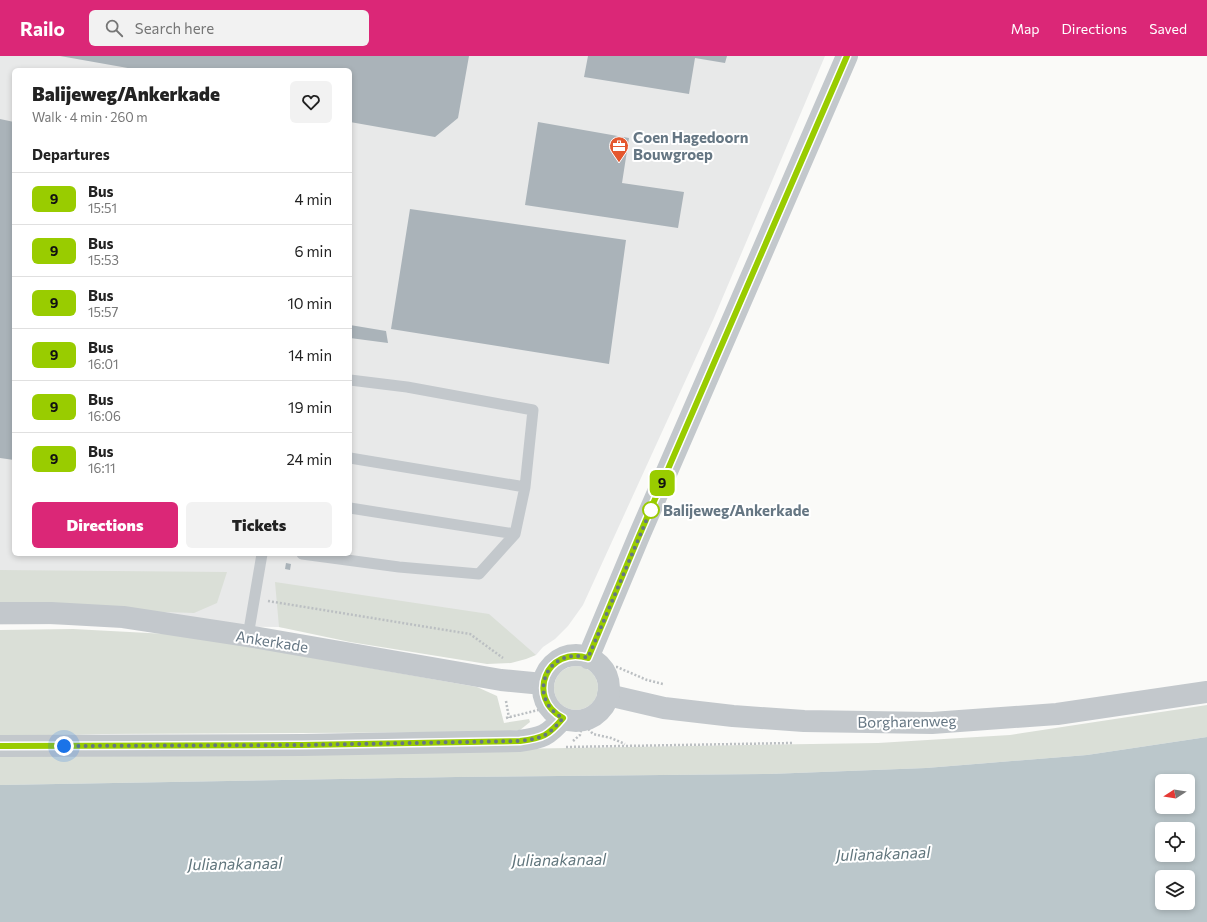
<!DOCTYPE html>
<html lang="en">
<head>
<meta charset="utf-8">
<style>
  :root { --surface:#fff; --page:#f2f2f2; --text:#222; --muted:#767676; --line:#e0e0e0; --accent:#db2777 }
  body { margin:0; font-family:Commissioner,sans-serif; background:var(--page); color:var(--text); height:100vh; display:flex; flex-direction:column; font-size:15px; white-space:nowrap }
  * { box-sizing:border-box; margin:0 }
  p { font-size:13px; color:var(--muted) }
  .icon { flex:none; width:22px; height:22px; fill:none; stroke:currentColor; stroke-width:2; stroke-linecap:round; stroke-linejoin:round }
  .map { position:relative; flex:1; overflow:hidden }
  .panel { position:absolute; left:12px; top:12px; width:340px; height:488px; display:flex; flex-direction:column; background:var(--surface); border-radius:6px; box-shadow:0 2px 6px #0003 }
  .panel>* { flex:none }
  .badge { padding:0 8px; border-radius:6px; font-size:14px; line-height:26px }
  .needle { width:26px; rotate:258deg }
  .buttons { position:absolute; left:1155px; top:718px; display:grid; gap:8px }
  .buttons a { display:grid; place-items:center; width:40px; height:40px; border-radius:6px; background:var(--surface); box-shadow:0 2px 6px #0003; font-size:20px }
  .you { position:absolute; width:20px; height:20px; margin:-10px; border:3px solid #fff; border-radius:50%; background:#1a73e8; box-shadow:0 0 0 6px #1a73e833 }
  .map>.badge { position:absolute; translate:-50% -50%; box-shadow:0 0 0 2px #fff }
  h2 { padding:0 20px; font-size:15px; line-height:36px }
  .round { display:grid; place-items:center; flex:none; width:42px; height:42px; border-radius:6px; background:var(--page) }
  .headline { display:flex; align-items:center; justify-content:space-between; height:68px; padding:0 20px }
  h1 { font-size:19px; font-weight:800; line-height:30px }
  .button { display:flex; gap:8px; margin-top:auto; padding:8px 20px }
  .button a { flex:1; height:46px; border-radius:6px; background:var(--accent); color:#fff; font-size:16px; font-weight:800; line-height:46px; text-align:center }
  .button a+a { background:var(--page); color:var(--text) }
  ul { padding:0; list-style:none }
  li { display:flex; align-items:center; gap:12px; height:52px; padding:0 20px; border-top:1px solid var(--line) }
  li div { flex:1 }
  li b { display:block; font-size:15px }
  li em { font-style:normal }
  li .badge { min-width:44px; font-weight:700; text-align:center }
  header { display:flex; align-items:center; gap:24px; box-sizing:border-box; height:56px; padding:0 20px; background:var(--accent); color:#fff }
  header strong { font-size:19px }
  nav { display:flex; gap:22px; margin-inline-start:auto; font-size:14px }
  .search { width:280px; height:36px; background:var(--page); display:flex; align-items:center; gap:10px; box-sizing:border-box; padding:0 14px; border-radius:6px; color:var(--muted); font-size:15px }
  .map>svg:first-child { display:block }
</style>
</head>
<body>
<header>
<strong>Railo</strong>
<div class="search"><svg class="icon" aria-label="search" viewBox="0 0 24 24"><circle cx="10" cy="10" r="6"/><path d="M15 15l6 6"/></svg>Search here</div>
<nav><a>Map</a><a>Directions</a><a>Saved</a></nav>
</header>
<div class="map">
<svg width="1207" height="866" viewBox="0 0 1207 866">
  <rect width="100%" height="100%" fill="#fafaf8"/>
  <!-- built -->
  <path fill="#e8e9e9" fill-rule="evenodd" d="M0 0H825L714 262 583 549 568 570 555 583 543 591 536 599 279 571 73 568 0 569ZM14 14H350V498H14Z"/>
  <!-- green -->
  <path fill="#dadfd7" d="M0 514 227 516 217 547 194 557 42 552 0 553Z
    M275 526 489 558 536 599 526 603 511 607 487 608 350 586 279 571Z
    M73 573 186 579 477 631 497 640 504 667 529 663 530 666 520 674 502 676 103 678 0 681V574Z
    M554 632a22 22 0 1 1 44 0a22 22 0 1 1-44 0Z
    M1207 649V681L1087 699 926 712 769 718 456 721 0 729V700L380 695 878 687 1010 679Z"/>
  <!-- water -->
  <path fill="#bbc7cb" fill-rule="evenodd" d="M1207 681V866H0V729L456 721 769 718 926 712 1087 699ZM1162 725H1188V751H1162ZM1162 773H1188V799H1162ZM1162 821H1188V847H1162Z"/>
  <!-- building -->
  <path fill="#aab3b9" d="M60 0H469L458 62 435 81 350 66V14H139Z
    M588 0H727L725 7 695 2 689 38 584 21Z
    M0 63 14 66V404L0 402Z
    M538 66 629 82 622 127 684 136 678 172 525 149Z
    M410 153 626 184 609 308 391 273Z
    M350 269 386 275 388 287 350 282Z
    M286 507 291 508 290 514 285 513Z"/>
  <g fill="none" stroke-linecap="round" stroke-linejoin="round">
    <!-- path -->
    <path stroke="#bbbfc2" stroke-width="2.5" stroke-dasharray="2 2" stroke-linecap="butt" d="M268 545 470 578 503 602
      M608 611H617L647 624 663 628
      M506 645 509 662
      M506 662 542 653
      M583 667 593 678 611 682 625 688
      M573 685 580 679 581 675
      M566 691 793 687"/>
    <!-- service -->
    <path stroke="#c3c8cc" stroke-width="11" d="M350 324 407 331 533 354 525 431
      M350 452 515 478
      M302 498 399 511 479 518 515 478 525 431 350 402
      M248 580 262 498"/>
    <!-- minor -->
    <path stroke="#c3c8cc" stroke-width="22" d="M0 557H51L123 561 248 580 501 624 543 628
      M608 639 664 652 733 660 804 665 932 667 1057 658 1207 636"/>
    <!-- tertiary -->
    <path stroke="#c3c8cc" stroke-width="22" d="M543 632a33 33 0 1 1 66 0a33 33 0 1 1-66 0Z
      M588 602 639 480 847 0
      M0 690 302 689 519 685C542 682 548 680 563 662"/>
  </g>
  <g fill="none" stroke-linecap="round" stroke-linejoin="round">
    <defs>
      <path id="line" d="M0 690 302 689 520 685C543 682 548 680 563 662 525 642 547 589 588 602L639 480 847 0"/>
    </defs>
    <!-- line casing -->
    <use href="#line" stroke="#fff" stroke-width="9"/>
    <!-- line -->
    <use href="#line" stroke="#9c0" stroke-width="6"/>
    <!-- walk -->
    <path stroke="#657683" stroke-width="4" stroke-dasharray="0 7.2" d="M64 690 302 689 520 685C543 682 548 680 563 662 525 642 547 589 588 602L652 451 651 454"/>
  </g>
  <!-- icons -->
  <defs>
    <symbol id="office-pin" viewBox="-11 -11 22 30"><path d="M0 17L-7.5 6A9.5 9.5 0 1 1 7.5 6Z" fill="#e4572e" stroke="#fff"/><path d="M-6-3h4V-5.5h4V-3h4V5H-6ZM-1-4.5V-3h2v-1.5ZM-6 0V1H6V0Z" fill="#fff"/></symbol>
  </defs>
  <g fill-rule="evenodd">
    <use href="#office-pin" x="608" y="79" width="22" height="30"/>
  </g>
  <!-- markers -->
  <circle fill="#fff" stroke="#9c0" stroke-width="2" cx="651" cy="454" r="8"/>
  <g text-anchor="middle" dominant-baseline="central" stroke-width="4" stroke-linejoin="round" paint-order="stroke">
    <!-- poi labels -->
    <g font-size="15" font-weight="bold" fill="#657683" stroke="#fff" text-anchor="start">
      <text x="633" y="81">Coen Hagedoorn<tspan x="633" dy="17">Bouwgroep</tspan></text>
    </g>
    <!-- stop labels -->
    <g font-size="15" font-weight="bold" fill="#657683" stroke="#fff" text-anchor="start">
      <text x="663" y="454">Balijeweg/Ankerkade</text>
    </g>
    <!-- street labels -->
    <g font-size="15" fill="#657683" stroke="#fff">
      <text transform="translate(272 585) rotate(9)">Ankerkade</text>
      <text transform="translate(907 665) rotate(-1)">Borgharenweg</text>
    </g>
    <!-- water labels -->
    <g font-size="16" font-style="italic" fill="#60757c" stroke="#fff">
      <text transform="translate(883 797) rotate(-2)">Julianakanaal</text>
      <text transform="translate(559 803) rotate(-1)">Julianakanaal</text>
      <text transform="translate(235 807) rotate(-1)">Julianakanaal</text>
    </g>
  </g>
</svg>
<div class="buttons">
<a><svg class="needle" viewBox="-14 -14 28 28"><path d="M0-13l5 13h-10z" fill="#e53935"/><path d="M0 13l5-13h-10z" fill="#767676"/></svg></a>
<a><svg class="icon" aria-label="locate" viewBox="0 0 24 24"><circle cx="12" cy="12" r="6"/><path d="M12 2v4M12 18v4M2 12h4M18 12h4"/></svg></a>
<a><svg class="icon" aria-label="layers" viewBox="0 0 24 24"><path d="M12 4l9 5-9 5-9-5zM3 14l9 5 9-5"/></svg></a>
</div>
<div class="you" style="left:64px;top:690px"></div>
<b class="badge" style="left:662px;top:427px;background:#9c0;color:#111">9</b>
<section class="panel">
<div class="headline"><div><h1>Balijeweg/Ankerkade</h1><p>Walk · 4 min · 260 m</p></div><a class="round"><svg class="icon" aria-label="heart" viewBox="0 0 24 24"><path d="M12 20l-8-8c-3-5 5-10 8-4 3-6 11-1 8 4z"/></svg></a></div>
<h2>Departures</h2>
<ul>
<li><span class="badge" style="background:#9c0;color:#111">9</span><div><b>Bus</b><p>15:51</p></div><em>4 min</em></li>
<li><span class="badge" style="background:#9c0;color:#111">9</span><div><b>Bus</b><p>15:53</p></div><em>6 min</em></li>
<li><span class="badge" style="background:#9c0;color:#111">9</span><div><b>Bus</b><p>15:57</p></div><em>10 min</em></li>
<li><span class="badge" style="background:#9c0;color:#111">9</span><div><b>Bus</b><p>16:01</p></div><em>14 min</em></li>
<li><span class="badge" style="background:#9c0;color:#111">9</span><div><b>Bus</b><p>16:06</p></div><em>19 min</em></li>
<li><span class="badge" style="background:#9c0;color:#111">9</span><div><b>Bus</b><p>16:11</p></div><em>24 min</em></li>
</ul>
<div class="button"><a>Directions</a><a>Tickets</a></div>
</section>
</div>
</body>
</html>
